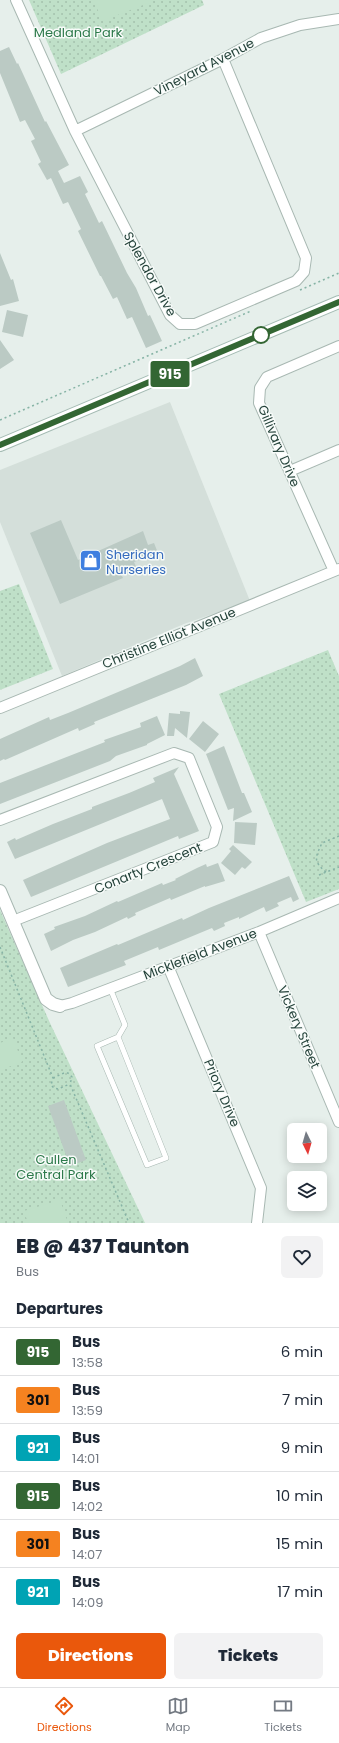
<!DOCTYPE html>
<html lang="en">
<head>
<meta charset="utf-8">
<style>
  :root { --surface:#fff; --page:#f2f2f3; --text:#1f2937; --muted:#747a83; --line:#e0e1e3; --accent:#ea580c }
  body { margin:0; font-family:Poppins,sans-serif; background:var(--page); color:var(--text); height:100vh; display:flex; flex-direction:column; font-size:15px; white-space:nowrap }
  * { box-sizing:border-box; margin:0 }
  p { font-size:13px; color:var(--muted) }
  .icon { flex:none; width:22px; height:22px; fill:none; stroke:currentColor; stroke-width:2; stroke-linecap:round; stroke-linejoin:round }
  .map { position:relative; height:1223px; overflow:hidden }
  .drawer { display:flex; flex-direction:column; background:var(--surface); flex:1 }
  .drawer>* { flex:none }
  .badge { padding:0 8px; border-radius:3px; font-size:14px; line-height:26px }
  .needle { width:26px; rotate:175deg }
  .fabs { position:absolute; left:287px; top:1123px; display:grid; gap:8px }
  .fabs a { display:grid; place-items:center; width:40px; height:40px; border-radius:6px; background:var(--surface); box-shadow:0 2px 10px #0003; font-size:20px }
  .map>.badge { position:absolute; translate:-50% -50%; box-shadow:0 0 0 2px #fff }
  h2 { padding:0 16px; font-size:15px; line-height:36px }
  .round { display:grid; place-items:center; flex:none; width:42px; height:42px; border-radius:6px; background:var(--page) }
  .head { display:flex; align-items:center; justify-content:space-between; height:68px; padding:0 16px }
  h1 { font-size:19px; font-weight:800; line-height:30px }
  .action { display:flex; gap:8px; margin-top:auto; padding:8px 16px }
  .action a { flex:1; height:46px; border-radius:6px; background:var(--accent); color:#fff; font-size:16px; font-weight:800; line-height:46px; text-align:center }
  .action a+a { background:var(--page); color:var(--text) }
  ul { padding:0; list-style:none }
  li { display:flex; align-items:center; gap:12px; height:48px; padding:0 16px; border-top:1px solid var(--line) }
  li div { flex:1 }
  li b { display:block; font-size:15px }
  li em { font-style:normal }
  li .badge { min-width:44px; font-weight:700; text-align:center }
  .menu { display:flex; justify-content:space-around; align-items:center; height:56px; border-top:1px solid var(--line); background:var(--surface); font-size:11px; color:var(--muted) }
  .menu a { display:grid; justify-items:center; gap:2px }
  .menu .active { color:var(--accent) }
  .map>svg:first-child { display:block }
</style>
</head>
<body>
<div class="map">
<svg width="339" height="1223" viewBox="0 0 339 1223">
  <defs>
    <pattern id="green-dots" width="8" height="8" patternUnits="userSpaceOnUse"><rect width="8" height="8" fill="#bfe0c8"/><path d="M2 2h.1M6 6h.1" fill="none" stroke="#a4c1ad" stroke-width="1.8" stroke-linecap="round"/></pattern>
  </defs>
  <rect width="100%" height="100%" fill="#e6efeb"/>
  <!-- built -->
  <path fill="#d4dfda" d="M170 402 250 601 184 624 62 676 0 522V470Z"/>
  <!-- green -->
  <path fill="url(#green-dots)" d="M29 0H202L204 5 61 74Z
    M19 584 53 669 0 690V591Z
    M328 650 339 676V889L306 902 219 694Z
    M0 910 50 1023 145 1223H0Z"/>
  <!-- pitch -->
  <path fill="#bfe0c8" d="M94 0H156L102 21Z
    M13 1038 22 1062 0 1070V1043Z
    M60 1200 68 1223H28L24 1211Z"/>
  <!-- building -->
  <path fill="#bbcac4" d="M9 47 17 64 18 63 45 122 46 121 69 165 58 171 64 183 80 176 88 192 85 194 99 223 102 221 127 273 136 288 148 316 150 315 162 341 146 348 132 317 127 319 117 297 113 299 101 276H100L78 231 81 229 68 202 63 204 51 178 47 180 38 164 41 162 31 141 35 139 25 120 20 122 0 73V51Z
    M0 253 11 280 13 279 19 301 0 306Z
    M7 310 28 315 23 337 2 332Z
    M0 340 14 360 0 369Z
    M61 520 78 560 143 531 148 545 154 543 158 553 134 562 137 569 122 576 123 578 60 604 30 533Z
    M195 658 203 676 186 685 94 722 95 724 79 731 78 728 5 760 4 759 0 761V739L49 717 50 720 68 713 180 666Z
    M180 711 190 712 187 738 175 728 174 736H167L169 713 180 714Z
    M157 716 165 735 147 744V745L116 756 110 761 0 804V783L105 742 104 740 141 727 140 723Z
    M203 721 219 734 205 752 189 739Z
    M224 746 242 793H244L252 812 233 821 234 808 228 810 206 754Z
    M179 767 174 774 199 831 179 839 178 836 31 897 23 880 107 843 170 819 162 799 15 859 7 842 15 838 16 840 53 824 92 809V807L129 793 155 782 153 778Z
    M235 822 257 823 255 845 234 843Z
    M233 845 252 862 245 869 242 867 235 875 221 863 231 851 229 849Z
    M218 863 225 881 205 887V886L171 900 170 898 135 913 136 915 128 919 127 917 95 932 73 940 51 951 44 934 55 929 54 927 85 916 117 901 118 902 162 883 163 885 176 880 175 879 197 868 206 864 207 867Z
    M289 876 299 899 293 902 291 897 277 903 279 906 266 912 264 907 239 919V917L224 923 225 926 214 931 212 928 159 950 158 947 124 961 126 965 68 987 60 968 117 944 118 945 182 918 183 920 209 908Z
    M64 1100 86 1160 70 1166 48 1106Z"/>
  <g fill="none" stroke-linecap="round" stroke-linejoin="round">
    <defs>
      <path id="service" d="M110 988 125 1025 118 1037 166 1158 147 1165 97 1046 118 1037"/>
      <path id="minor" d="M16 0 75 131 170 315 180 324H195L296 281 304 272 306 258 223 59
        M75 131 223 59 261 38 300 25 339 19
        M290 471 339 450
        M334 571 259 403 260 388 267 377 339 346
        M0 708 339 569
        M0 820 174 753 189 758 217 827 213 842 13 921
        M259 932 339 1122
        M168 966 261 1188 257 1223
        M60 1006 72 1003 259 932 339 898"/>
      <path id="tertiary" d="M0 891 46 999 53 1004 60 1006"/>
      <path id="secondary" d="M0 445 339 302"/>
    </defs>
    <!-- service casing -->
    <use href="#service" stroke="#a8b8b2" stroke-width="6"/>
    <!-- minor casing -->
    <use href="#minor" stroke="#a8b8b2" stroke-width="12"/>
    <!-- tertiary casing -->
    <use href="#tertiary" stroke="#a8b8b2" stroke-width="14"/>
    <!-- secondary casing -->
    <use href="#secondary" stroke="#a4bbb3" stroke-width="14"/>
    <!-- path -->
    <path stroke="#86b3a5" stroke-width="1.5" stroke-dasharray="2 3" stroke-linecap="butt" d="M300 290 339 273
      M0 420 251 311
      M326 872C313 861 315 858 322 843L339 836
      M319 875 339 867
      M0 947 53 1078 51 1085 54 1088 58 1089 70 1084
      M53 1078 64 1073H68L72 1077 70 1084 129 1223"/>
    <!-- service -->
    <use href="#service" stroke="#fff" stroke-width="5"/>
    <!-- minor -->
    <use href="#minor" stroke="#fff" stroke-width="10"/>
    <!-- tertiary -->
    <use href="#tertiary" stroke="#fff" stroke-width="12"/>
    <!-- secondary -->
    <use href="#secondary" stroke="#fff" stroke-width="12"/>
  </g>
  <g fill="none" stroke-linecap="round" stroke-linejoin="round">
    <defs>
      <path id="line" d="M0 445 339 302"/>
    </defs>
    <!-- line casing -->
    <use href="#line" stroke="#fff" stroke-width="9"/>
    <!-- line -->
    <use href="#line" stroke="#363" stroke-width="6"/>
  </g>
  <!-- icons -->
  <defs>
    <symbol id="shop-square" viewBox="-11 -11 22 22"><rect x="-9" y="-9" width="18" height="18" rx="4" fill="#3f7fe0" stroke="#f7fbf9"/><path d="M-5-2.5h2.3a2.7 3.5 0 0 1 5.4 0H5L5.5 6h-11ZM-1.5-2.5h3a1.5 2.3 0 0 0-3 0Z" fill="#fff"/></symbol>
  </defs>
  <g fill-rule="evenodd">
    <use href="#shop-square" x="78" y="548" width="25" height="25"/>
  </g>
  <!-- markers -->
  <circle fill="#fff" stroke="#363" stroke-width="2" cx="261" cy="335" r="8"/>
  <g text-anchor="middle" dominant-baseline="central" stroke-width="3" stroke-linejoin="round" paint-order="stroke">
    <!-- park labels -->
    <g font-size="13" fill="#2d7a4b" stroke="#f7fbf9">
      <text x="78" y="32">Medland Park</text>
      <text x="56" y="1159">Cullen<tspan x="56" dy="15">Central Park</tspan></text>
    </g>
    <!-- street labels -->
    <g font-size="13" fill="#24423a" stroke="#f7fbf9">
      <text transform="translate(204 67) rotate(-27)">Vineyard Avenue</text>
      <text transform="translate(150 274) rotate(61)">Splendor Drive</text>
      <text transform="translate(279 446) rotate(67)">Gillivary Drive</text>
      <text transform="translate(169 638) rotate(-22)">Christine Elliot Avenue</text>
      <text transform="translate(148 868) rotate(-22)">Conarty Crescent</text>
      <text transform="translate(200 954) rotate(-21)">Micklefield Avenue</text>
      <text transform="translate(299 1027) rotate(67)">Vickery Street</text>
      <text transform="translate(222 1093) rotate(67)">Priory Drive</text>
    </g>
    <!-- shop labels -->
    <g font-size="13" fill="#366cbe" stroke="#f7fbf9" text-anchor="start">
      <text x="106" y="554">Sheridan<tspan x="106" dy="15">Nurseries</tspan></text>
    </g>
  </g>
</svg>
<div class="fabs">
<a><svg class="needle" viewBox="-14 -14 28 28"><path d="M0-13l5 13h-10z" fill="#e53935"/><path d="M0 13l5-13h-10z" fill="#747a83"/></svg></a>
<a><svg class="icon" aria-label="layers" viewBox="0 0 24 24"><path d="M12 4l9 5-9 5-9-5zM3 14l9 5 9-5"/></svg></a>
</div>
<b class="badge" style="left:170px;top:374px;background:#363;color:#fff">915</b>
</div>
<section class="drawer">
<div class="head"><div><h1>EB @ 437 Taunton</h1><p>Bus</p></div><a class="round"><svg class="icon" aria-label="heart" viewBox="0 0 24 24"><path d="M12 20l-8-8c-3-5 5-10 8-4 3-6 11-1 8 4z"/></svg></a></div>
<h2>Departures</h2>
<ul>
<li><span class="badge" style="background:#363;color:#fff">915</span><div><b>Bus</b><p>13:58</p></div><em>6 min</em></li>
<li><span class="badge" style="background:#f58220;color:#111">301</span><div><b>Bus</b><p>13:59</p></div><em>7 min</em></li>
<li><span class="badge" style="background:#00a3b4;color:#fff">921</span><div><b>Bus</b><p>14:01</p></div><em>9 min</em></li>
<li><span class="badge" style="background:#363;color:#fff">915</span><div><b>Bus</b><p>14:02</p></div><em>10 min</em></li>
<li><span class="badge" style="background:#f58220;color:#111">301</span><div><b>Bus</b><p>14:07</p></div><em>15 min</em></li>
<li><span class="badge" style="background:#00a3b4;color:#fff">921</span><div><b>Bus</b><p>14:09</p></div><em>17 min</em></li>
</ul>
<div class="action"><a>Directions</a><a>Tickets</a></div>
</section>
<nav class="menu">
<a class="active"><svg class="icon" aria-label="directions" viewBox="0 0 24 24"><path d="M12 3l9 9-9 9-9-9zM9 14v-3h6M13 9l2 2-2 2"/></svg>Directions</a>
<a><svg class="icon" aria-label="map" viewBox="0 0 24 24"><path d="M3 6l6-2 6 2 6-2v14l-6 2-6-2-6 2zM9 4v14M15 6v14"/></svg>Map</a>
<a><svg class="icon" aria-label="tickets" viewBox="0 0 24 24"><path d="M3 7h18v10H3zM15 7v10"/></svg>Tickets</a>
</nav>
</body>
</html>
